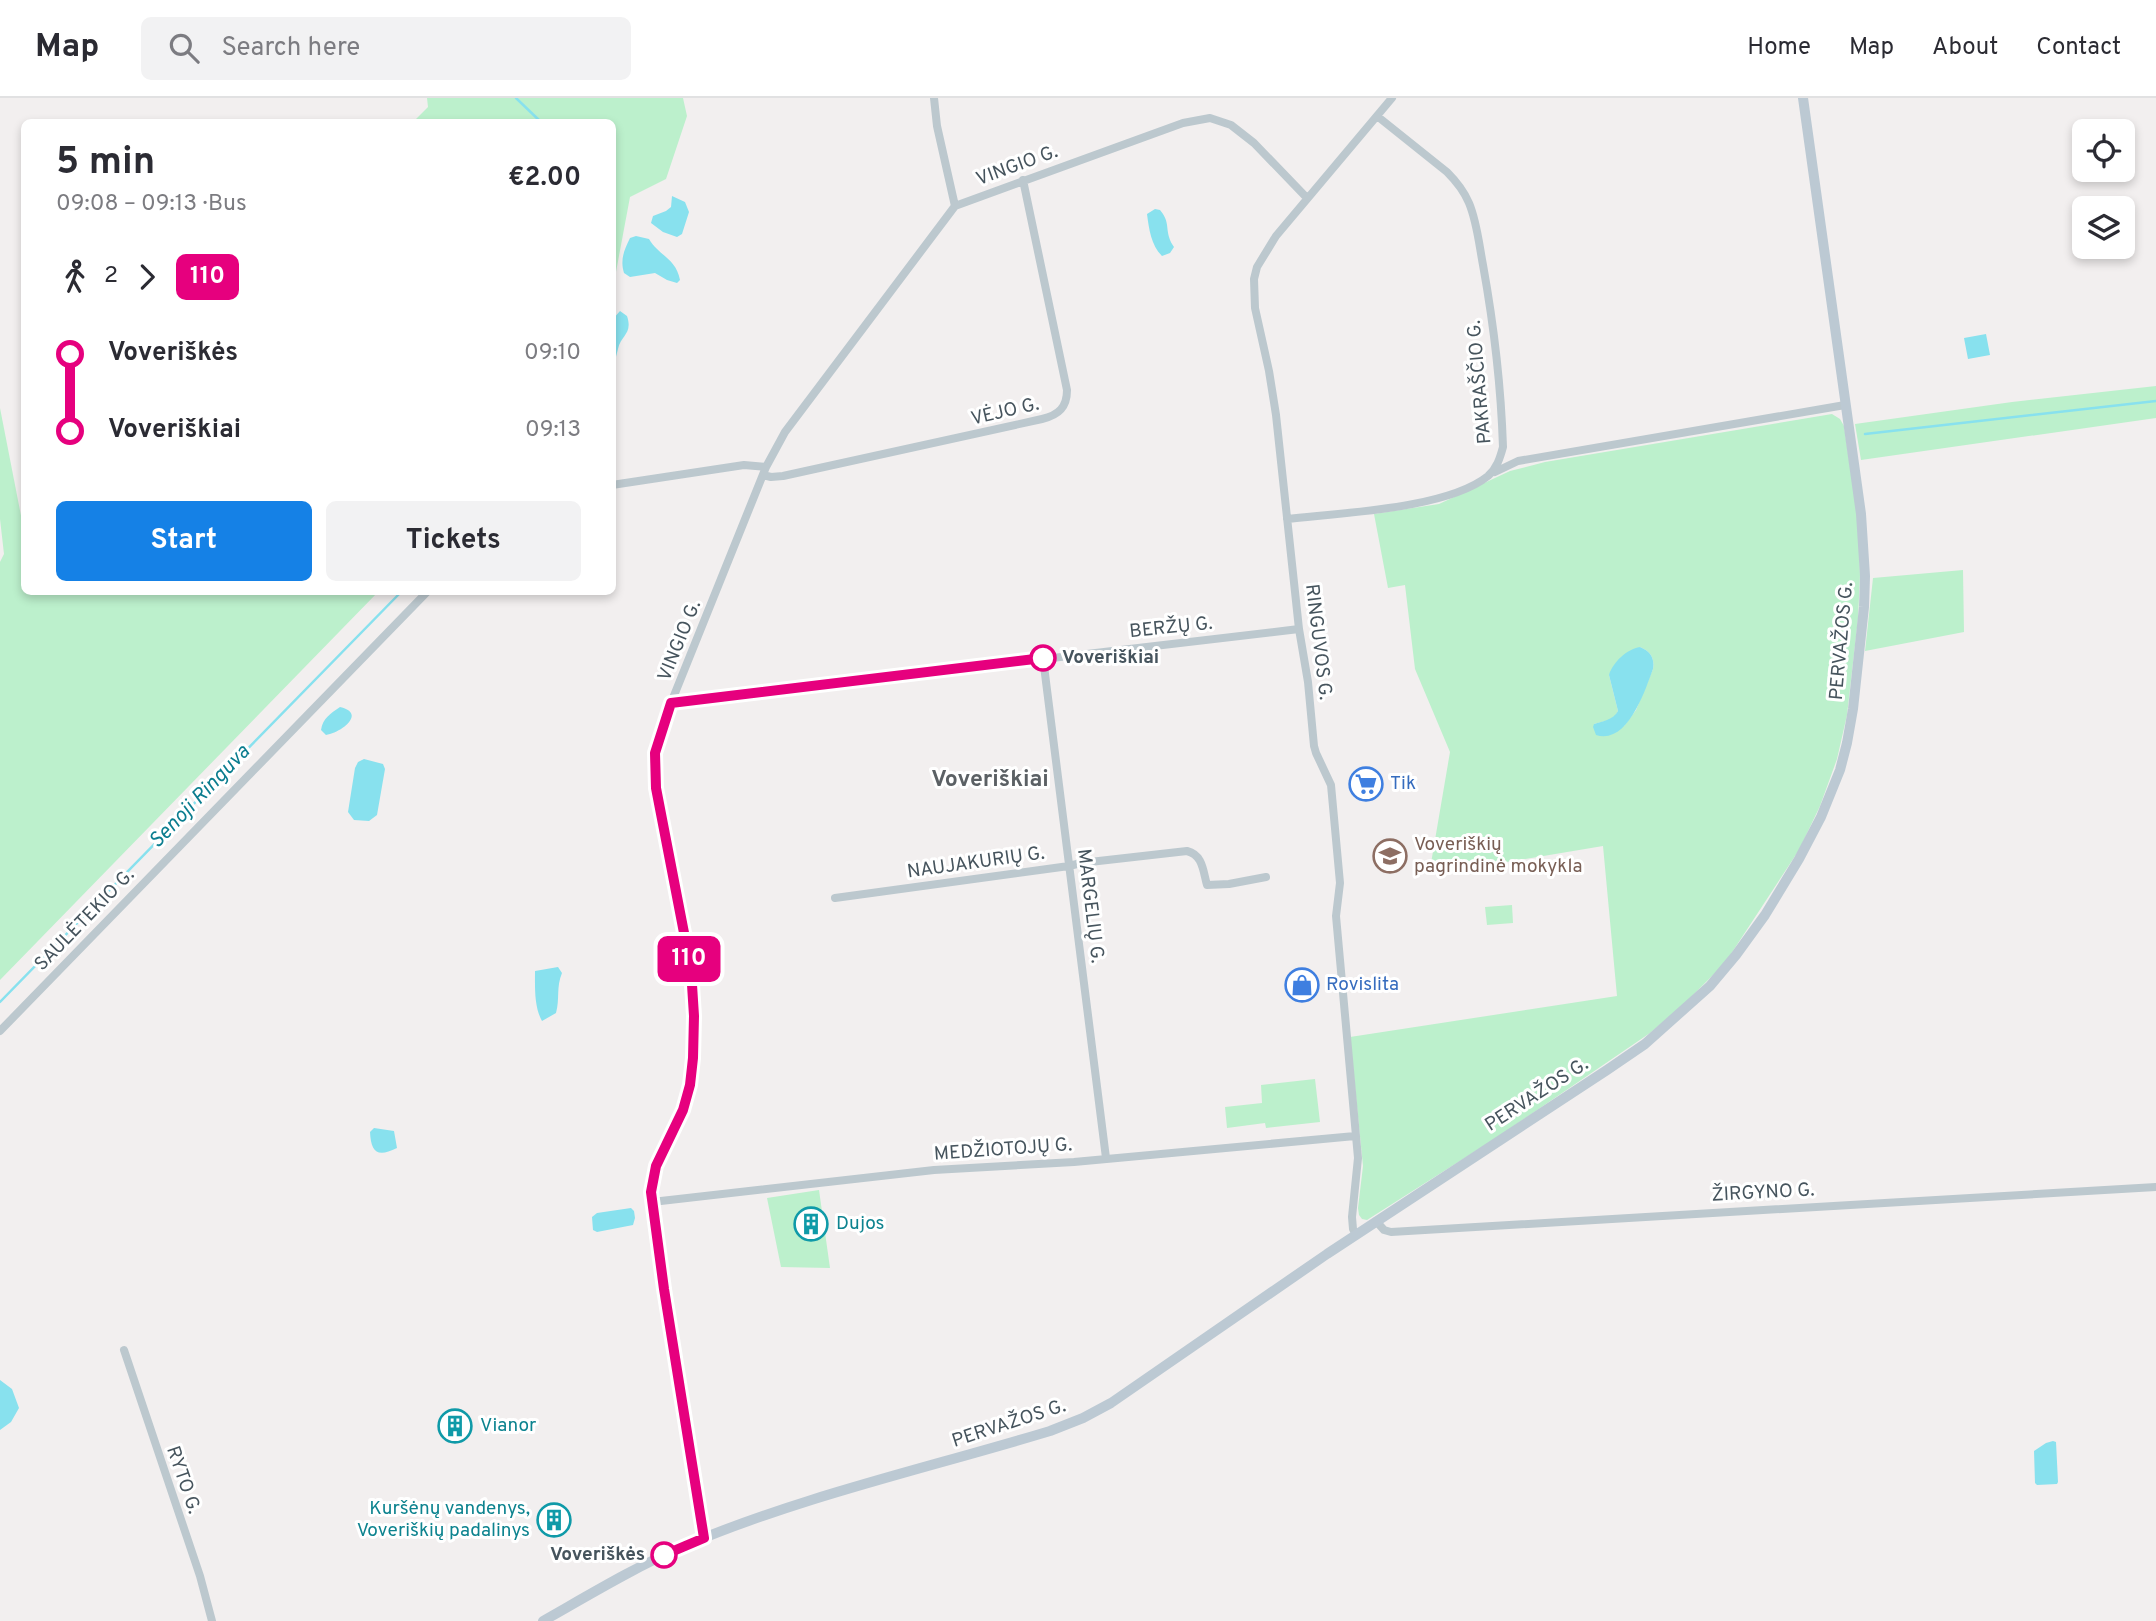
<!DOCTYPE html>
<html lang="en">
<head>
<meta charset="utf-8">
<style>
  :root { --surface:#fff; --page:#f2f2f3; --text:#2b2b33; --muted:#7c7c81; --line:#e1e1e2; --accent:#1581e6 }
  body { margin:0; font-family:Overpass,sans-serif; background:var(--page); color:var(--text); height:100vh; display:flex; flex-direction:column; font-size:26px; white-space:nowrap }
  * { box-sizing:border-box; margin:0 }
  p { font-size:23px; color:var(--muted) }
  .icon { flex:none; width:38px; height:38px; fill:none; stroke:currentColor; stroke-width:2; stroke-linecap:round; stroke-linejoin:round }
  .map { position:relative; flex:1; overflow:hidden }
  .drawer { position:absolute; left:21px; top:21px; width:595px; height:476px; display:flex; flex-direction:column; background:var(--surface); border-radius:10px; box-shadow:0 4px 10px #0003 }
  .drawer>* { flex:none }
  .badge { padding:0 14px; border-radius:10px; font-size:24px; line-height:46px }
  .controls { position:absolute; left:2072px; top:21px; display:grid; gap:14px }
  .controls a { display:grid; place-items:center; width:63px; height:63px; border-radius:10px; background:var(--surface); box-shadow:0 4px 10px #0003; font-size:35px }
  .map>.badge { position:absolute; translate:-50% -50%; box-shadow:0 0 0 4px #fff }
  .legs { display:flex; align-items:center; gap:10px; height:77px; padding:0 35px; font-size:23px }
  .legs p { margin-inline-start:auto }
  .summary { display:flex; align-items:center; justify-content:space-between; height:119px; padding:0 35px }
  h1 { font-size:38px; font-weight:700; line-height:52px }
  .button { display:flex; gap:14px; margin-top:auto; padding:14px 35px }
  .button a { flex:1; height:80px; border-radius:10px; background:var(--accent); color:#fff; font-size:28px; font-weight:700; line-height:80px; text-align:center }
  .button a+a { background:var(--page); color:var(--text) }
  ul { padding:0 35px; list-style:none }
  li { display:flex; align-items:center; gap:24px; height:77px; font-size:26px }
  li i { display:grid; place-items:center; width:10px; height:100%; margin:0 9px; background:currentColor }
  li i::after { content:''; width:18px; height:18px; margin:-9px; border:5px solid; border-radius:50%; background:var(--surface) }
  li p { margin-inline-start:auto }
  li:first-child i { background:linear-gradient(#0000 50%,currentColor 0) }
  li:last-child i { background:linear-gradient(currentColor 50%,#0000 0) }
  header { display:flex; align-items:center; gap:42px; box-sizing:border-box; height:98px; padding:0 35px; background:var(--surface); border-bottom:2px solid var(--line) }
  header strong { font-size:33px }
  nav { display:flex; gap:38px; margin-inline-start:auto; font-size:24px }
  .search { width:490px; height:63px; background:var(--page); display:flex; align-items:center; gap:18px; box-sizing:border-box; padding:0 24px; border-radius:10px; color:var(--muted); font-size:26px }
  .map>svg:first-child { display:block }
</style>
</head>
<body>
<header>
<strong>Map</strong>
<div class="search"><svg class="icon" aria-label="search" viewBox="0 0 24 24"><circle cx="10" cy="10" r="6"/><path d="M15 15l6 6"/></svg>Search here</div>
<nav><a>Home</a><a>Map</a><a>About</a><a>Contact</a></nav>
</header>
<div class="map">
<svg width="2156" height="1523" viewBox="0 0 2156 1523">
  <rect width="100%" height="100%" fill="#f2efef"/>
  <!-- green -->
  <path fill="#bcf0cc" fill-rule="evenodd" d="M427 0H683L687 18 666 81 630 99 613 190 612 24H413L428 9Z
    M2156 288V320L1861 362 1855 326 2012 304Z
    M0 310 24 433V494H378L0 882V464L4 456 0 421Z
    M1832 316 1840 321 1844 328 1859 429 1860 478 1858 521 1847 617 1837 661 1820 708 1799 752 1725 865 1683 907 1650 935 1496 1040 1367 1122 1362 1121 1359 1117 1358 1110 1363 1068 1350 939 1617 898 1603 748 1429 777 1450 654 1415 571 1405 487 1388 490 1374 416 1439 406 1510 373 1545 364ZM1640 549C1650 553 1655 560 1653 571L1636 612 1624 628 1594 626 1609 622 1615 618 1618 613 1609 577Z
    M1963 472 1964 534 1865 553 1873 480Z
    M1512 807 1513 825 1487 827 1485 809Z
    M1315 981 1320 1024 1266 1030 1265 1025 1227 1030 1225 1009 1262 1005 1261 987Z
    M819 1092 830 1170 781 1169 767 1100Z"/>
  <!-- water -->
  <path fill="#88e1ee" d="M672 98 685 104 689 114 682 136 677 139 663 134 651 125 653 118 666 113 671 109Z
    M1155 111 1160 112C1169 123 1166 127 1169 139 1170 143 1172 146 1174 149L1170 155 1162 158C1151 147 1149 131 1147 116Z
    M636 138 649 141C659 158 676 160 680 182L677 185 667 182 655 175 630 179 624 175C620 162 624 152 630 140Z
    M620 213 627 218C633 236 621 237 618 251 616 258 616 261 613 268V221Z
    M1986 236 1990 257 1968 261 1964 240Z
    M1640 549C1650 553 1655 560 1653 571 1645 592 1628 647 1596 637L1593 629 1594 626C1603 623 1613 622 1618 613L1609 577C1613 564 1627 551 1640 549Z
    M340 609C367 615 341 635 326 637L321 632C323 620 330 616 340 609Z
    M364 661 383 666 385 671 377 717 369 723 354 722 348 714 355 670 358 664Z
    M558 869 562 875C556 889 560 901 556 915L542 923C534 909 535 889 535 873Z
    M374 1030 394 1033 397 1050C377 1060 371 1054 370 1034Z
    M631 1110 634 1113 635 1120 633 1127 597 1134 593 1132 592 1119 597 1115Z
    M0 1282 12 1291 19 1310 11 1324 0 1332Z
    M2053 1343 2056 1344 2058 1384 2057 1386 2037 1387 2035 1385 2034 1353 2046 1345Z"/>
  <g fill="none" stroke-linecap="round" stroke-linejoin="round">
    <!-- stream -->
    <path stroke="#88e1ee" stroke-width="2.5" d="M516 0 541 24
      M1865 336 2156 303
      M0 904 401 494"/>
    <!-- minor -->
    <path stroke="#bcc8ce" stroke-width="8" d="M934 0 937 28 955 108
      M1495 374 1518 363 1845 307
      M763 377 771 379 783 378 1042 321C1059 317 1067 309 1067 292L1023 82
      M612 387 744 367 766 369
      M1287 421C1340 415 1447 411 1488 378 1497 370 1500 360 1503 349 1501 288 1494 228 1483 167 1479 146 1477 124 1469 105 1464 93 1456 83 1447 74L1377 18
      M1043 560 1106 1060
      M671 605 1299 531
      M835 800 1069 768 1081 765 1187 753C1203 757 1203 773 1207 787L1229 786 1266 779
      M0 933 427 494
      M652 1104 934 1072 1074 1064 1355 1038
      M1376 1123 1384 1132 1391 1134 2156 1089
      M1356 1137 1353 1131 1352 1119 1358 1060 1336 818 1340 785 1331 687 1316 655 1314 648 1308 584 1299 531 1276 317 1269 273 1255 210 1254 181 1257 169 1276 138 1392 0
      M124 1252 200 1478 212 1523
      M704 1440 672 1239 651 1094 656 1068 683 1012 690 987 694 918 691 871 656 690 655 655 671 605 766 369 785 334 955 108 1183 25 1210 20 1231 27 1254 45 1307 100"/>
    <!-- secondary -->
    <path stroke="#bcc9d3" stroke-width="10" d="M543 1523C589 1497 635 1469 684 1448 802 1398 928 1370 1050 1333L1083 1320 1111 1305 1327 1156 1607 972 1645 946 1710 888 1736 857 1765 817 1799 761 1821 719 1840 672 1847 645 1853 611 1864 509 1865 478 1861 416 1803 0"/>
  </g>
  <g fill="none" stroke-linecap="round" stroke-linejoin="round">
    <defs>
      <path id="line-1" d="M664 1457 704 1440 664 1191 651 1094 656 1068 683 1012 690 987 693 960 694 918 691 871 656 690 655 655 671 605 1043 560"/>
    </defs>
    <!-- line-1 casing -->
    <use href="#line-1" stroke="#fff" stroke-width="16"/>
    <!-- line-1 -->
    <use href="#line-1" stroke="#e6007e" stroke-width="10"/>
  </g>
  <!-- icons -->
  <defs>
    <symbol id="supermarket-ring" viewBox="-11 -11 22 22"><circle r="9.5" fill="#fff" stroke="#3f7fe0" stroke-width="1.5"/><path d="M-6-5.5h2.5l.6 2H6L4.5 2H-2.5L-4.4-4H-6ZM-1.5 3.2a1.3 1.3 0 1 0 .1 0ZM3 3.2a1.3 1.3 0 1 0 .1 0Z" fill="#3f7fe0"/></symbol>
    <symbol id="school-ring" viewBox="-11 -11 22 22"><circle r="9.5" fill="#fff" stroke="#8d6e63" stroke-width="1.5"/><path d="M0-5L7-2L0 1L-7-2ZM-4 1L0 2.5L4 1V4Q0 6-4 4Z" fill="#8d6e63"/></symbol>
    <symbol id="shop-ring" viewBox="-11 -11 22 22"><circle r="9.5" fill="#fff" stroke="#3f7fe0" stroke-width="1.5"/><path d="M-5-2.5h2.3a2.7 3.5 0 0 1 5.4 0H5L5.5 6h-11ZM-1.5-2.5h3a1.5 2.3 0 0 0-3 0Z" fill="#3f7fe0"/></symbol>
    <symbol id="building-ring" viewBox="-11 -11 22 22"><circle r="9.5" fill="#fff" stroke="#0f9aa8" stroke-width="1.5"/><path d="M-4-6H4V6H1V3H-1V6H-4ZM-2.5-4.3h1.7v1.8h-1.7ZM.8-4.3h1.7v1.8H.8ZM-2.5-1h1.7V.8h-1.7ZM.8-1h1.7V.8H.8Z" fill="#0f9aa8"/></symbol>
  </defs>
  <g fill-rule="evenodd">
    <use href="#supermarket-ring" x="1347" y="667" width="38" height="38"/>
    <use href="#school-ring" x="1371" y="739" width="38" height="38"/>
    <use href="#shop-ring" x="1283" y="868" width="38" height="38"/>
    <use href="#building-ring" x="792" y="1107" width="38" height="38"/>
    <use href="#building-ring" x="436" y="1309" width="38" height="38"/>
    <use href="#building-ring" x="535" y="1403" width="38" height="38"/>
  </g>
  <!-- markers -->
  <g fill="#fff" stroke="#e6007e" stroke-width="3.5">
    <circle cx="1043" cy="560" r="12"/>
    <circle cx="664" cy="1457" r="12"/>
  </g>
  <g text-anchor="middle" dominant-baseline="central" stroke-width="6" stroke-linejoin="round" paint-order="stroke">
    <!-- street labels -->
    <g font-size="19" fill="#46545d" stroke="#fff">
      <text transform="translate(1017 68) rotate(-20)">VINGIO G.</text>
      <text transform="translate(1480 284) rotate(-95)">PAKRAŠČIO G.</text>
      <text transform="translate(1005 314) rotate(-13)">VĖJO G.</text>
      <text transform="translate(1171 530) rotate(-6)">BERŽŲ G.</text>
      <text transform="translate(680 543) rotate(-68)">VINGIO G.</text>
      <text transform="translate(1842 543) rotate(-85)">PERVAŽOS G.</text>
      <text transform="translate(1318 544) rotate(83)">RINGUVOS G.</text>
      <text transform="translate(976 765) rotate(-8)">NAUJAKURIŲ G.</text>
      <text transform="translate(1090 808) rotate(83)">MARGELIŲ G.</text>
      <text transform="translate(85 822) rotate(-46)">SAULĖTEKIO G.</text>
      <text transform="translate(1537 997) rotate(-33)">PERVAŽOS G.</text>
      <text transform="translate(1003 1052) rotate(-4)">MEDŽIOTOJŲ G.</text>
      <text transform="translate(1763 1095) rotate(-3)">ŽIRGYNO G.</text>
      <text transform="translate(1009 1326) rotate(-18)">PERVAŽOS G.</text>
      <text transform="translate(183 1382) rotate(71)">RYTO G.</text>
    </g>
    <!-- stop labels -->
    <g font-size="19" font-weight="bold" fill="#46545d" stroke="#fff" text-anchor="start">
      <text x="1062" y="560">Voveriškiai</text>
      <text x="645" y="1457" text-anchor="end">Voveriškės</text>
    </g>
    <!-- shop labels -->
    <g font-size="19" fill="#366cbe" stroke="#fff" text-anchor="start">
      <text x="1390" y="686">Tik</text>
      <text x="1326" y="887">Rovislita</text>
    </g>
    <!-- education labels -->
    <g font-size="19" fill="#785e54" stroke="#fff" text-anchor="start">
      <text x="1414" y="747">Voveriškių<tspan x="1414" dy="22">pagrindinė mokykla</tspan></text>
    </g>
    <!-- culture labels -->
    <g font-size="19" fill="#0d838f" stroke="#fff" text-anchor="start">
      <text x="836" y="1126">Dujos</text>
      <text x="480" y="1328">Vianor</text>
      <text x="530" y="1411" text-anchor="end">Kuršėnų vandenys,<tspan x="530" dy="22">Voveriškių padalinys</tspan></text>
    </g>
    <!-- water labels -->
    <g font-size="21" font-style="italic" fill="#0b7d8f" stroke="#fff">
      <text transform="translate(200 699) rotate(-46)">Senoji Ringuva</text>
    </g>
    <!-- quarter labels -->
    <g font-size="23" font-weight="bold" fill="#5b6064" stroke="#fff">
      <text x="990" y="682">Voveriškiai</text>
    </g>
  </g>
</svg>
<div class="controls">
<a><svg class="icon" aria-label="locate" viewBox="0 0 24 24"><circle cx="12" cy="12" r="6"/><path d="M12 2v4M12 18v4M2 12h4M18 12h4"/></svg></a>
<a><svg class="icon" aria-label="layers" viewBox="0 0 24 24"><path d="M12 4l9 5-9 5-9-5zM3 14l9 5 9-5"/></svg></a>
</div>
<b class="badge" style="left:689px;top:861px;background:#e6007e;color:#fff">110</b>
<section class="drawer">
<div class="summary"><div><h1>5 min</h1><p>09:08 – 09:13 · Bus</p></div><b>€2.00</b></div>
<div class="legs"><svg class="icon" aria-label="walk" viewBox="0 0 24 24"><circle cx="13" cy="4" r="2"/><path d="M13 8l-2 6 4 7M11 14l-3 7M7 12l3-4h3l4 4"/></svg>2<svg class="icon" aria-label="forward" viewBox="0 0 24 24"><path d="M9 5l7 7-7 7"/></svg><b class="badge" style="background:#e6007e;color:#fff">110</b></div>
<ul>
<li><i style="color:#e6007e"></i><b>Voveriškės</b><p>09:10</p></li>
<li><i style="color:#e6007e"></i><b>Voveriškiai</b><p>09:13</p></li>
</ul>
<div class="button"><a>Start</a><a>Tickets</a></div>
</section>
</div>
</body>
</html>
